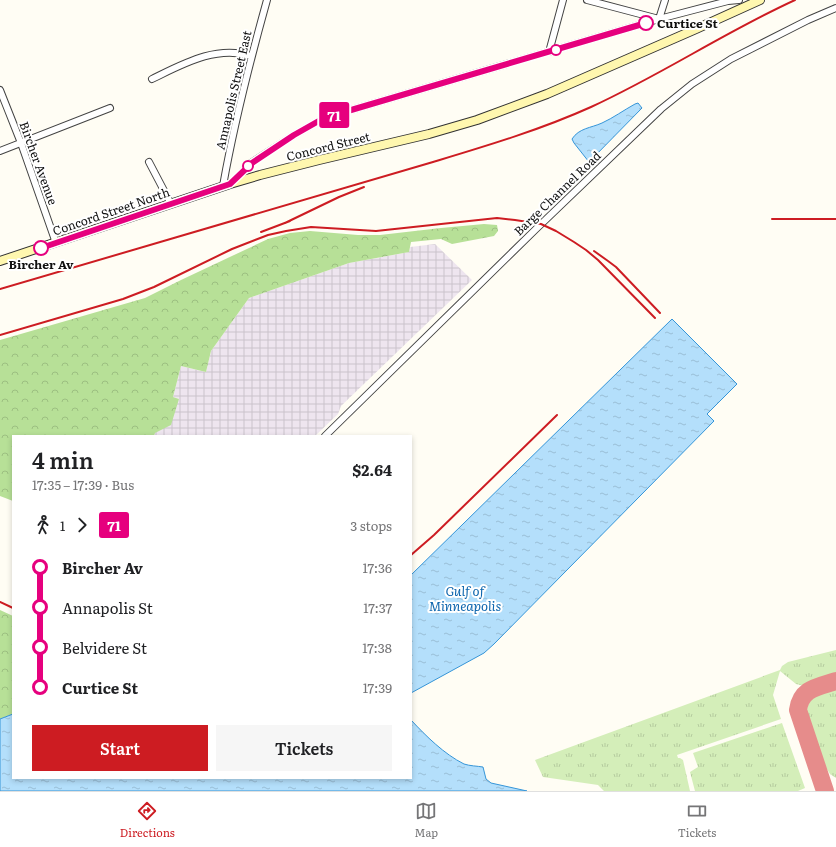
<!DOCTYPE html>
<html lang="en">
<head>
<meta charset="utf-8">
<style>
  :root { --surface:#fff; --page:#f6f6f6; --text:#202124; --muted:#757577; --line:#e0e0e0; --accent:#cd1c22 }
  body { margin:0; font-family:Literata,serif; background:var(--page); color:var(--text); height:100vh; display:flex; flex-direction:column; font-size:15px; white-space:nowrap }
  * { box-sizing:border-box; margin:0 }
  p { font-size:13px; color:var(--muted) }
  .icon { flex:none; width:22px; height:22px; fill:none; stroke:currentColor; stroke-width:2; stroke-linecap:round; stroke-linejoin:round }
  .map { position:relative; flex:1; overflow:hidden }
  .side { position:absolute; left:12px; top:435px; width:400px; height:344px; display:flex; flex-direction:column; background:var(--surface); border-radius:0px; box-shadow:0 2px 6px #0003 }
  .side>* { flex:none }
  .badge { padding:0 8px; border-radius:3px; font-size:14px; line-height:26px }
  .map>.badge { position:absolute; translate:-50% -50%; box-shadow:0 0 0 2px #fff }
  .legs { display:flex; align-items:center; gap:6px; height:44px; padding:0 20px; font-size:13px }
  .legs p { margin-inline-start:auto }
  .headline { display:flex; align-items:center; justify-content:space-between; height:68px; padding:0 20px }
  h1 { font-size:22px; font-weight:600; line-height:30px }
  .cta { display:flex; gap:8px; margin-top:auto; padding:8px 20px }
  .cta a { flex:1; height:46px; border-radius:0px; background:var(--accent); color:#fff; font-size:16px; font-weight:600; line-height:46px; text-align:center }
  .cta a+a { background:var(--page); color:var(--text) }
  ul { padding:0 20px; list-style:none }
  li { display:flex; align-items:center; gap:14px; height:40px; font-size:15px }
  li i { display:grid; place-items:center; width:6px; height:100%; margin:0 5px; background:currentColor }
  li i::after { content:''; width:10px; height:10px; margin:-5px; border:3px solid; border-radius:50%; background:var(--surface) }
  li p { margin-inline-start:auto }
  li:first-child i { background:linear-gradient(#0000 50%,currentColor 0) }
  li:last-child i { background:linear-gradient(currentColor 50%,#0000 0) }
  .dock { display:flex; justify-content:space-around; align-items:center; height:56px; border-top:1px solid var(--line); background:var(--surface); font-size:11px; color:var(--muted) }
  .dock a { display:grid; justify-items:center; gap:2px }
  .dock .selected { color:var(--accent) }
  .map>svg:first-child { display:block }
</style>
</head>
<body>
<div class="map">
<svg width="836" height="791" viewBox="0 0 836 791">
  <defs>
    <pattern id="industrial-grid" width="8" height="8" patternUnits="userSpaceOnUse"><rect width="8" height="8" fill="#eee5ef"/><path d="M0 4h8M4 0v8" fill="none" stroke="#cbc3cc"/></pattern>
    <pattern id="grass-tufts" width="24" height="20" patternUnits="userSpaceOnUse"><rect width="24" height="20" fill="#d4eeb9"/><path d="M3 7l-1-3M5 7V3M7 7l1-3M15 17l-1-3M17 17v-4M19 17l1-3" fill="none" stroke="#b5cb9e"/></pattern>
    <pattern id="forest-crowns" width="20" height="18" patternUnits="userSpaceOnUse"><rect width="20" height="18" fill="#b7e097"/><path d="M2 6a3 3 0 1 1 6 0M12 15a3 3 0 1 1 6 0" fill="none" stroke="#9cbf81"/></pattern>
    <pattern id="water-ripples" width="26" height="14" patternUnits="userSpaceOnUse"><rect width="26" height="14" fill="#b4dffb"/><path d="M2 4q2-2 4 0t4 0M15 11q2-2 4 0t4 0" fill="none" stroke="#9abed6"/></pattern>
  </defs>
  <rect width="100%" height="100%" fill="#fffdf4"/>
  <!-- industrial -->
  <path fill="url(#industrial-grid)" d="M435 244 472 280 341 406 338 414 315 436H154L155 433 179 399 173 397 181 366 206 372 211 351 249 298 349 263 409 252 410 247Z"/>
  <!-- grass -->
  <path fill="url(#grass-tufts)" d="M836 650V674L804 686 796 684 780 671 773 695 781 719 677 755 678 758H680L683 760 690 791H604L598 785 543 777 535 760 780 670 782 666 788 662Z
    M836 689V778L830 774 825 766 807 713C807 695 822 694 836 689Z
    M782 723 805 788 798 791H695L690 772 698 767 693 753Z"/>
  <!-- forest -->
  <path fill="url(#forest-crowns)" d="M484 224 497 225 498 231 494 236 452 244 441 239 411 242 409 252 349 263 249 298 211 351 206 372 181 366 173 397 179 399 171 425 155 433 154 436H13V501L0 496V340L145 298 181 280 268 239 290 233 310 231 358 235H380L441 228Z
    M0 610 13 616V714L0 719Z"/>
  <!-- water -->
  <path fill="url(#water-ripples)" stroke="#3595d8" d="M638 103 642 108 589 162 574 143 572 139C579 128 591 128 602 123 613 118 624 110 635 104Z
    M672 319 737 384 707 414 714 421 494 644 484 653 411 693V575Z
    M13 714V778H411V720C426 736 444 754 464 764 470 766 477 766 483 767L486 779 491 783 527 791H0V719Z"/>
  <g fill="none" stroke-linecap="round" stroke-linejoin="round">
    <!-- taxiway -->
    <path stroke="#e68c8b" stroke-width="18" d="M825 791 798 710C801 688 818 687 836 681"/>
    <defs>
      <path id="minor" d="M587 0 659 19 665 0
        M549 52 563 0
        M152 79C183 64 216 45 251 56
        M0 90 21 143 56 243
        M0 151 110 108
        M149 162 171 204
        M231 184 251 163 294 135 324 118 659 19 728 1 739 0
        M223 186C234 124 250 61 267 0
        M325 436 536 229 661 109 692 84 731 59 808 20 836 8"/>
      <path id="secondary" d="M0 261 230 184 260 175 319 160 429 134 477 120 547 94 696 29 760 0"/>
    </defs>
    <!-- minor casing -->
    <use href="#minor" stroke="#434343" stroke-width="8"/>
    <!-- secondary casing -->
    <use href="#secondary" stroke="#323232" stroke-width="10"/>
    <!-- minor -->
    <use href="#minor" stroke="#fff" stroke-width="6"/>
    <!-- secondary -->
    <use href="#secondary" stroke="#fff7af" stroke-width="8"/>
    <!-- rail -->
    <path stroke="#cd1c22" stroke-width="2" d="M772 219H836
      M285 223 339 197 364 187
      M261 232 290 221
      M594 251 608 261 616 267 660 313
      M0 289 433 162C486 146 540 130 591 107 661 75 725 32 795 0
      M0 335 123 299 154 287 232 249 268 235 286 231 311 227 376 231 497 218 515 220 541 224 556 231 574 242 586 250 598 260 655 318
      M411 555 434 535 557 415
      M0 602 13 608"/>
  </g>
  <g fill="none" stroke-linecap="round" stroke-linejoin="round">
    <defs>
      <path id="line-1" d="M41 248 230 184 252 163 294 135 324 118 646 23"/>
    </defs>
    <!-- line-1 casing -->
    <use href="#line-1" stroke="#fff" stroke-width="9"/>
    <!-- line-1 -->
    <use href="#line-1" stroke="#e6007e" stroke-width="6"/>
  </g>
  <!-- markers -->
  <g fill="#fff" stroke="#e6007e" stroke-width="2">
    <circle cx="646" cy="23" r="7"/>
    <circle cx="556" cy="50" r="5"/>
    <circle cx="248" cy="166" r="5"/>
    <circle cx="41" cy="248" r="7"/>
  </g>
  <g text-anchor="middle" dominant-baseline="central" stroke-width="4" stroke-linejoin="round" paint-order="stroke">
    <!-- stop labels -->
    <g font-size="12" font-weight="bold" fill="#101010" stroke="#fff" text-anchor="start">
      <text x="657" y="23">Curtice St</text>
      <text x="41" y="264" text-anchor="middle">Bircher Av</text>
    </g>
    <!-- street labels -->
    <g font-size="12" fill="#101010" stroke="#fff">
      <text transform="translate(233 90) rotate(-77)">Annapolis Street East</text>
      <text transform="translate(328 146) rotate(-14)">Concord Street</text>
      <text transform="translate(39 163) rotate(70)">Bircher Avenue</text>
      <text transform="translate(557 193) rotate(-44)">Barge Channel Road</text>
      <text transform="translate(111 211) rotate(-19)">Concord Street North</text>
    </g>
    <!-- water labels -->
    <g font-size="13" font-style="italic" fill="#0e66ae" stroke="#fff">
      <text x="465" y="590">Gulf of<tspan x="465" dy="15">Minneapolis</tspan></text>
    </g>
  </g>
</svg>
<b class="badge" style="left:334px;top:115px;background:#e6007e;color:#fff">71</b>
<section class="side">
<div class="headline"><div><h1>4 min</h1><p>17:35 – 17:39 · Bus</p></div><b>$2.64</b></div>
<div class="legs"><svg class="icon" aria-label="walk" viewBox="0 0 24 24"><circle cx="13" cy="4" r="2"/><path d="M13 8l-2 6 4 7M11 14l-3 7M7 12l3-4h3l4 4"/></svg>1<svg class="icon" aria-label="forward" viewBox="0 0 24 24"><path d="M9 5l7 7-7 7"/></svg><b class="badge" style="background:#e6007e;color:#fff">71</b><p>3 stops</p></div>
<ul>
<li><i style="color:#e6007e"></i><b>Bircher Av</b><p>17:36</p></li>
<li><i style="color:#e6007e"></i><span>Annapolis St</span><p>17:37</p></li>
<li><i style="color:#e6007e"></i><span>Belvidere St</span><p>17:38</p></li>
<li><i style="color:#e6007e"></i><b>Curtice St</b><p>17:39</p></li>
</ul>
<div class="cta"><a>Start</a><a>Tickets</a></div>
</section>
</div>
<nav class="dock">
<a class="selected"><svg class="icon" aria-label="directions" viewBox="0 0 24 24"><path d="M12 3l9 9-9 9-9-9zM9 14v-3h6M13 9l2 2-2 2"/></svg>Directions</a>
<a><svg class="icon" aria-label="map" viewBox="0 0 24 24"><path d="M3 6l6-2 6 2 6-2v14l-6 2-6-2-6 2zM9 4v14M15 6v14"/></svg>Map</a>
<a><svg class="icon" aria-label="tickets" viewBox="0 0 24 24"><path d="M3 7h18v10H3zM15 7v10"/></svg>Tickets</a>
</nav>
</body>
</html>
